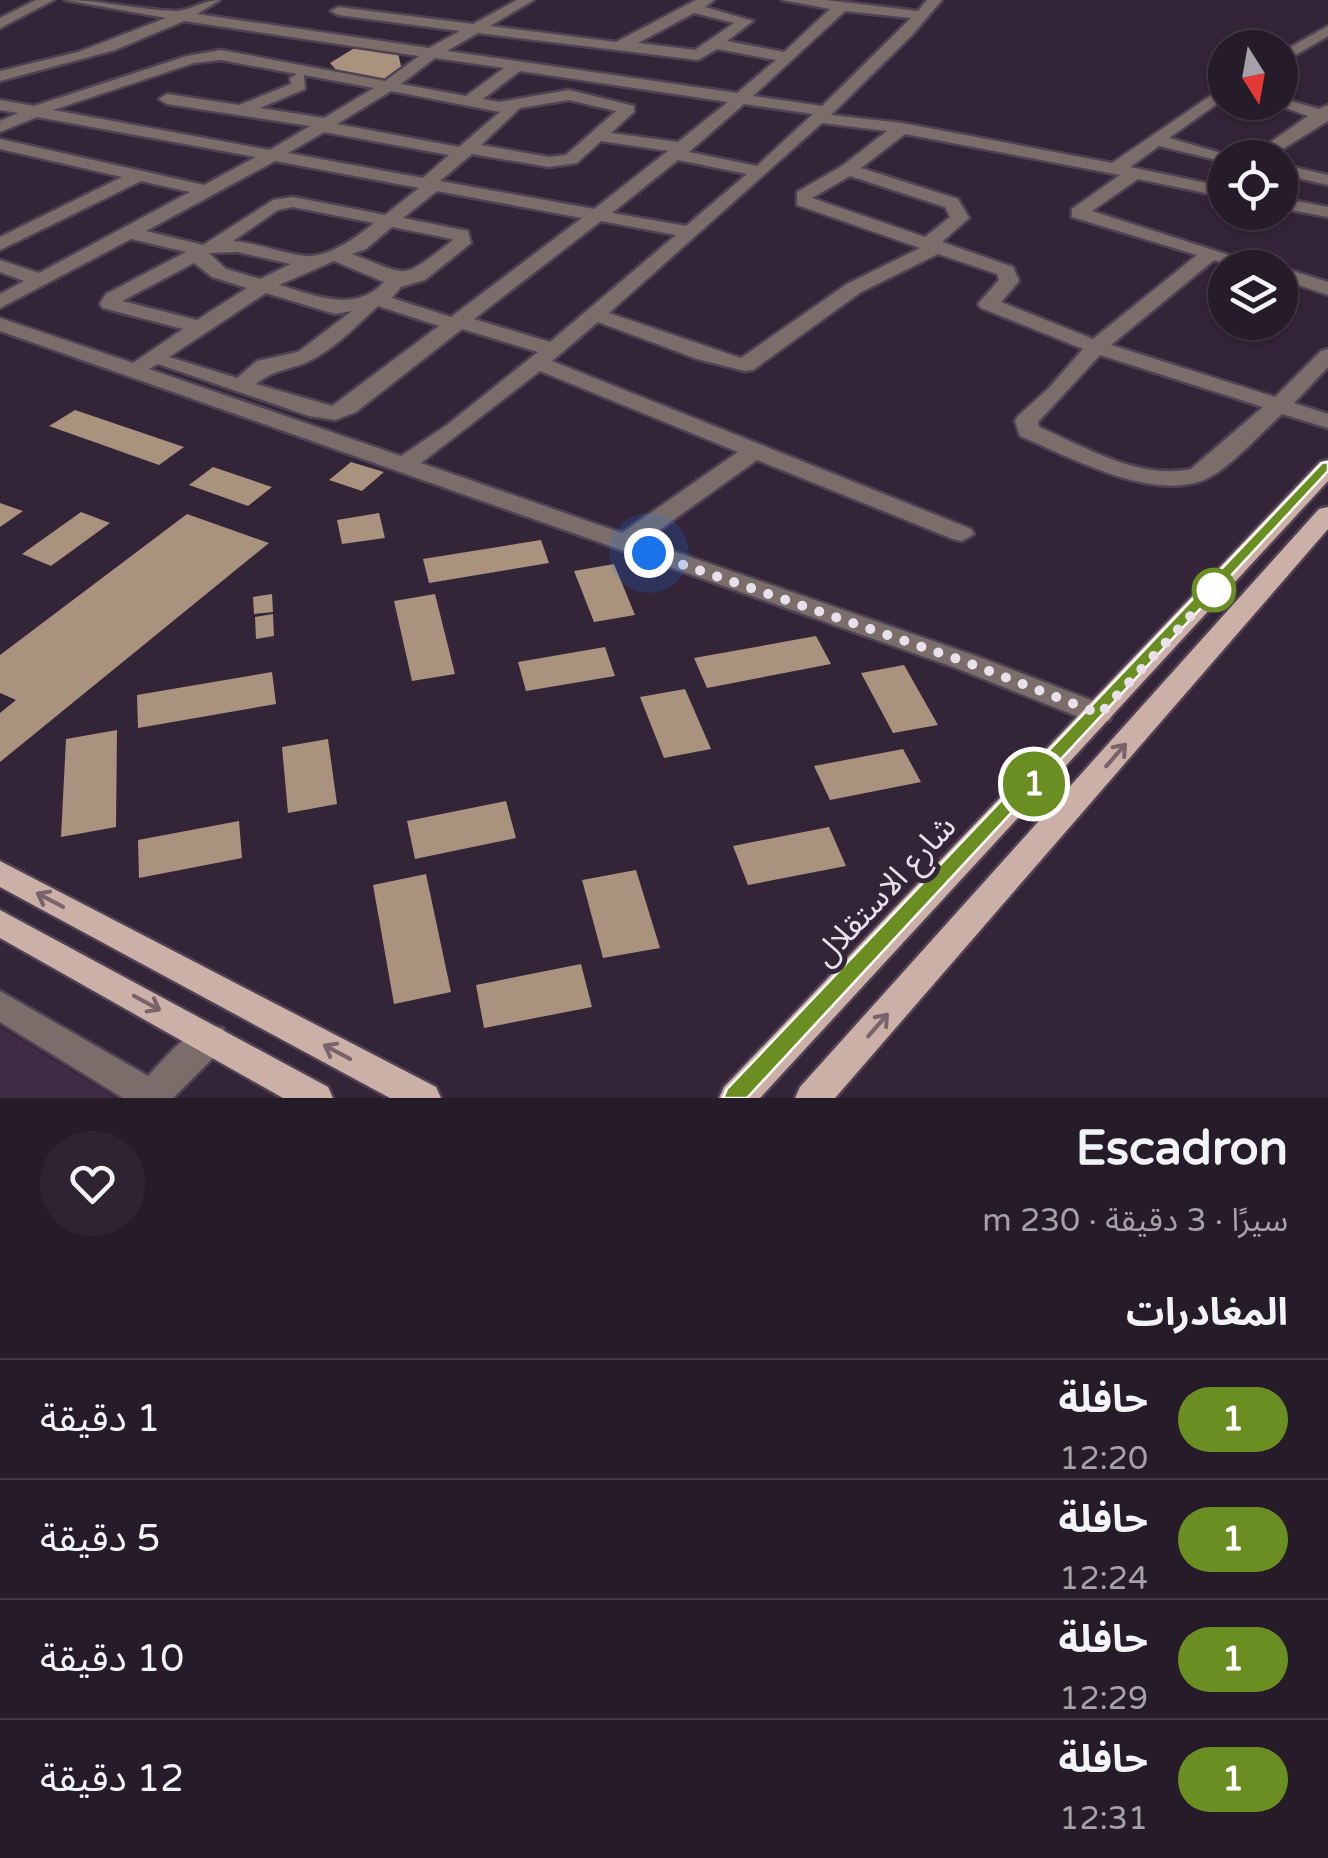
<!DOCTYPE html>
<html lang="ar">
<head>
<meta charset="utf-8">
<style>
  :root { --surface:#261b29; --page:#2e2431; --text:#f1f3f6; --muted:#a4a1a8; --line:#423946 }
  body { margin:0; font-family:"Varela Round","Noto Sans Arabic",sans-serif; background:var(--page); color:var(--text); direction:rtl; height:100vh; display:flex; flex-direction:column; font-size:38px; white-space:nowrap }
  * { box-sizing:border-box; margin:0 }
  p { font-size:32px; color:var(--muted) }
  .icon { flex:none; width:55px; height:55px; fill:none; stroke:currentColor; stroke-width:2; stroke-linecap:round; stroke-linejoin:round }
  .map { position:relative; height:1098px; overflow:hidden; direction:ltr }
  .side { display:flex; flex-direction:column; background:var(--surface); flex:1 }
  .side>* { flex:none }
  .badge { padding:0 20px; border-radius:32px; font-size:35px; line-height:65px }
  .needle { width:65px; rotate:169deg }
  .tools { position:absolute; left:1208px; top:30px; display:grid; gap:20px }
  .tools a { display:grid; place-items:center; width:90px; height:90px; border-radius:50%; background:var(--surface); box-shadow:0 2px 8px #0004,0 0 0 2px var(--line); font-size:50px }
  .you { position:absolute; width:50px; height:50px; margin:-25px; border:8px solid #fff; border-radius:50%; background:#1a73e8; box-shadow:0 0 0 15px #1a73e833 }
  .map>.badge { position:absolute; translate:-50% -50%; box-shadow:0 0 0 5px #fff }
  h2 { padding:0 40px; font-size:38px; line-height:90px }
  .round { display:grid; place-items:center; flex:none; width:105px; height:105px; border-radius:52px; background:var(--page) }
  .overview { display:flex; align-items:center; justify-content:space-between; height:170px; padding:0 40px }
  h1 { font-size:48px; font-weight:700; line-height:75px }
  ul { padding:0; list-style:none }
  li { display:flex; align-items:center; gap:30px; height:120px; padding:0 40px; border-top:2px solid var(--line) }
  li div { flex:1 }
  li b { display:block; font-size:38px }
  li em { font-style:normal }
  li .badge { min-width:110px; font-weight:700; text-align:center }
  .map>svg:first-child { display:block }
</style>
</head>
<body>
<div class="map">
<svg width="1328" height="1098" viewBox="0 0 1328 1098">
  <rect width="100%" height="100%" fill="#332437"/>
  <!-- built -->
  <path fill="#3f2b44" d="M0 1027 116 1098H0Z"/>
  <!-- building -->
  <path fill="#a9937e" d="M361 44 397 49 402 70 385 81 338 72 330 63Z
    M75 410 184 447 159 465 49 426Z
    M351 462 384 472 362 491 329 480Z
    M213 467 272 487 248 506 189 485Z
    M0 503 23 511 0 527Z
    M81 512 110 523 51 566 22 554Z
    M379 513 385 538 342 544 337 520Z
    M187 514 269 543 0 762V713L16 700 0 693V655Z
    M541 540 549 563 429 583 423 559Z
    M614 564 635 615 594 622 574 571Z
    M272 594 273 612 254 614 253 597Z
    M435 594 455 674 412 681 394 601Z
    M273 614 274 636 256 639 255 617Z
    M816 636 831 664 707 688 694 658Z
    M605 647 615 676 526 691 518 662Z
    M904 665 938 725 893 733 861 673Z
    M272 672 276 704 138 728 137 695Z
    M685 689 711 749 664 758 640 697Z
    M117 730 116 827 61 837 66 739Z
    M328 739 337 804 288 813 282 747Z
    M903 749 921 782 830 800 814 766Z
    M506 801 516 838 415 859 407 821Z
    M239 821 242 858 139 878 138 840Z
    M829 827 846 866 748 885 733 846Z
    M636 870 660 948 603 958 582 880Z
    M426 874 451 992 394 1004 373 885Z
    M581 964 592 1007 484 1028 476 985Z"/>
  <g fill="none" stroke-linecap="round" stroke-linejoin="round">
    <defs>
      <path id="minor" d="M36 0H54L0 28V18Z
        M65 0C102 0 138 10 175 11 190 11 203 0 220 0L197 14 429 48 460 31 338 15 331 11 338 7 473 24 517 0H534L490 26 616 42 696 0H714L705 7 753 21 727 41 784 52 830 9 782 0H826L918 11 927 0H942L912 35 831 115 902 123 1112 163 1225 86V98L1169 138 1238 158H1225V162L1159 146 1130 167 1225 187V197L1138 179 1092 211 1269 268H1238L1214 260 1111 345 1275 397 1321 351 1328 349V367L1294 403 1328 414V428L1282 414C1262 432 1229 469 1206 479 1153 503 1068 456 1020 436L1015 421 1018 416 1048 389 1083 349 981 308 978 304 999 280 997 274 938 254 861 292 753 370 745 371 697 359 598 322 552 361 971 529 974 534 962 541 953 539 757 460 644 541 976 656 1109 707 1113 714 1109 721H1089L956 668 0 331V318L133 363 183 329 103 308 100 304 106 294 186 252 131 239 0 308V294L24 281 0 272V260L39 273 190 192 141 181 0 250V237L122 177 0 149V139L204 185 256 157 37 117 0 132V121L18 113 0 110V100L34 106 187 56 221 50 385 81 419 56 184 21 115 50 0 81V71L78 52 166 18ZM845 11 911 18 822 106 753 96ZM694 13 734 23 695 50 638 43ZM478 33 698 60 717 49 776 60 737 93 447 51ZM435 58 504 68 466 96 401 84ZM221 60 297 74 290 78 291 84 239 105 167 94 159 99 167 104 310 126 270 150 53 110 194 63ZM520 71 728 102 678 142 611 133 634 112V106L569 90 499 102 483 99ZM304 75 374 88 324 118 260 108 305 89ZM391 91 500 112 459 147 337 124ZM569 100 616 111 566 155 549 157 481 145 520 108ZM744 104 813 114 757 166 689 152ZM822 123 887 131 842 166 797 192V205L920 248 847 284 741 358 609 313ZM324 132 449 155 423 178 288 153ZM905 134 1120 175 1072 209V217L1197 255 1093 339 1001 302 1019 281 1013 267 942 242 969 218 958 199 861 168ZM601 141 668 151 594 209 440 181 472 154 549 167 577 163ZM678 160 747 174 686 226 612 213ZM275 161 419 188 385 215 293 197 273 200 203 245 146 231ZM850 176 945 207 950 217 925 237 812 198ZM437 191 582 218 451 317 392 298 401 287 425 280 471 243 468 231 403 218ZM293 207 374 223C357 237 334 254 311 256 299 258 254 242 233 241L278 210ZM601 221 676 235 550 342 474 319ZM392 227 452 239V241C400 280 412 277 352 254L366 249ZM237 252 291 264 260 279 226 269 209 253ZM334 261 384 282C355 314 314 295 279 285ZM194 263 212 277 247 288 197 320 122 301ZM266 293 335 314 352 311 298 352 257 361 237 378 169 357ZM378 306 439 326 332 406 256 384C277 367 295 370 315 358 340 344 359 323 378 306ZM462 329 538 352 447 425 401 456 149 369 158 364 309 416 335 420 356 412ZM1100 355 1263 407 1191 469C1139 480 1085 447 1039 427L1038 422ZM540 371 738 452 622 533 421 463Z
        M1328 26V36L1280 64V53Z
        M1280 98 1319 109 1328 105V121L1268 158H1248L1308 116 1269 102H1280Z
        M1280 164 1328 175V185L1280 174Z
        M1280 198 1328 207V217L1280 208Z
        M1280 267 1328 282V295L1280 279Z
        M0 991 148 1076C167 1057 194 1018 223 1028L228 1038 223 1048 173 1098H123L0 1022Z"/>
      <path id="major" d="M1328 460V481L760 1098H719L724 1087 1320 462Z
        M1328 507V529L835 1098H795L800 1087 1319 509Z
        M0 861 436 1087 441 1098H390L0 887Z
        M0 910 328 1087 333 1098H283L0 938Z"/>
    </defs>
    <!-- minor casing -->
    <use href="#minor" stroke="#504254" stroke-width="5"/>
    <!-- major casing -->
    <use href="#major" stroke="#504254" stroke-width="5"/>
    <!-- minor -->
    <use href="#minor" fill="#7b6d69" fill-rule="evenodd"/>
    <!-- major -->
    <use href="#major" fill="#cbb0a7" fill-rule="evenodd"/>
  </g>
  <!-- one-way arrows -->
  <defs><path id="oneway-shaft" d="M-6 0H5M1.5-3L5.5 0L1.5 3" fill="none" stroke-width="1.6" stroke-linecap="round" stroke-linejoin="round" transform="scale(2.5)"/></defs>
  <g stroke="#776369">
    <use href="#oneway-shaft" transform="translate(1116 755) rotate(-49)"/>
    <use href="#oneway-shaft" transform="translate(50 900) rotate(-152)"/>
    <use href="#oneway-shaft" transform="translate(147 1003) rotate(29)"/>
    <use href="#oneway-shaft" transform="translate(878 1025) rotate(-49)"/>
    <use href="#oneway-shaft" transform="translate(337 1052) rotate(-152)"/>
  </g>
  <!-- line -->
  <path fill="#6b8e23" stroke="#fff" stroke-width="2.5" d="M1328 462V471L747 1098H723L727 1089 1322 463Z"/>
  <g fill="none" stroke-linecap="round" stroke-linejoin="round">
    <!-- walk -->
    <path stroke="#eae0ec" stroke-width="10" stroke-dasharray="0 18" d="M649 553 966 662 1100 714 1218 586 1214 590"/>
  </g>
  <!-- markers -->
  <circle fill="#fff" stroke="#6b8e23" stroke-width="5" cx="1214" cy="590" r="20"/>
  <g text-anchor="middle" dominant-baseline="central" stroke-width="10" stroke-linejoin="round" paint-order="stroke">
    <!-- street labels -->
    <g font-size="32" fill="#eae0ec" stroke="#332437">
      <text transform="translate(885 891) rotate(-47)">شارع الاستقلال</text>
    </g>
  </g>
</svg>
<div class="tools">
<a><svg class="needle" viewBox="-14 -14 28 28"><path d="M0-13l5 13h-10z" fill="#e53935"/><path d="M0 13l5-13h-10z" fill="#a4a1a8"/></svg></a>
<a><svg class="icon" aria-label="locate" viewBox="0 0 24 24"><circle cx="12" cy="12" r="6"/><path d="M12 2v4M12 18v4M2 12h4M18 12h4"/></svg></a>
<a><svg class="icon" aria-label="layers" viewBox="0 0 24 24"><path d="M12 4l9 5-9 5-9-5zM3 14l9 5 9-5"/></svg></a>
</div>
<div class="you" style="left:649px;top:553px"></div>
<b class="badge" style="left:1034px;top:784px;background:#6b8e23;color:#fff">1</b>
</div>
<section class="side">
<div class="overview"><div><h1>Escadron</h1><p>سيرًا · 3 دقيقة · 230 m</p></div><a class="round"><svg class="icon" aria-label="heart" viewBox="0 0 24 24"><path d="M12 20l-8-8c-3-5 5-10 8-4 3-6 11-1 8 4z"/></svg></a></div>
<h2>المغادرات</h2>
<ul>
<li><span class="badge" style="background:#6b8e23;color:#fff">1</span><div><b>حافلة</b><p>12:20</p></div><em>1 دقيقة</em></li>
<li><span class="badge" style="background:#6b8e23;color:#fff">1</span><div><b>حافلة</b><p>12:24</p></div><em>5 دقيقة</em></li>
<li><span class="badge" style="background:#6b8e23;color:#fff">1</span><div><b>حافلة</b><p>12:29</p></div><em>10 دقيقة</em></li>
<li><span class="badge" style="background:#6b8e23;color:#fff">1</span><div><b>حافلة</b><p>12:31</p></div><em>12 دقيقة</em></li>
</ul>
</section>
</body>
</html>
